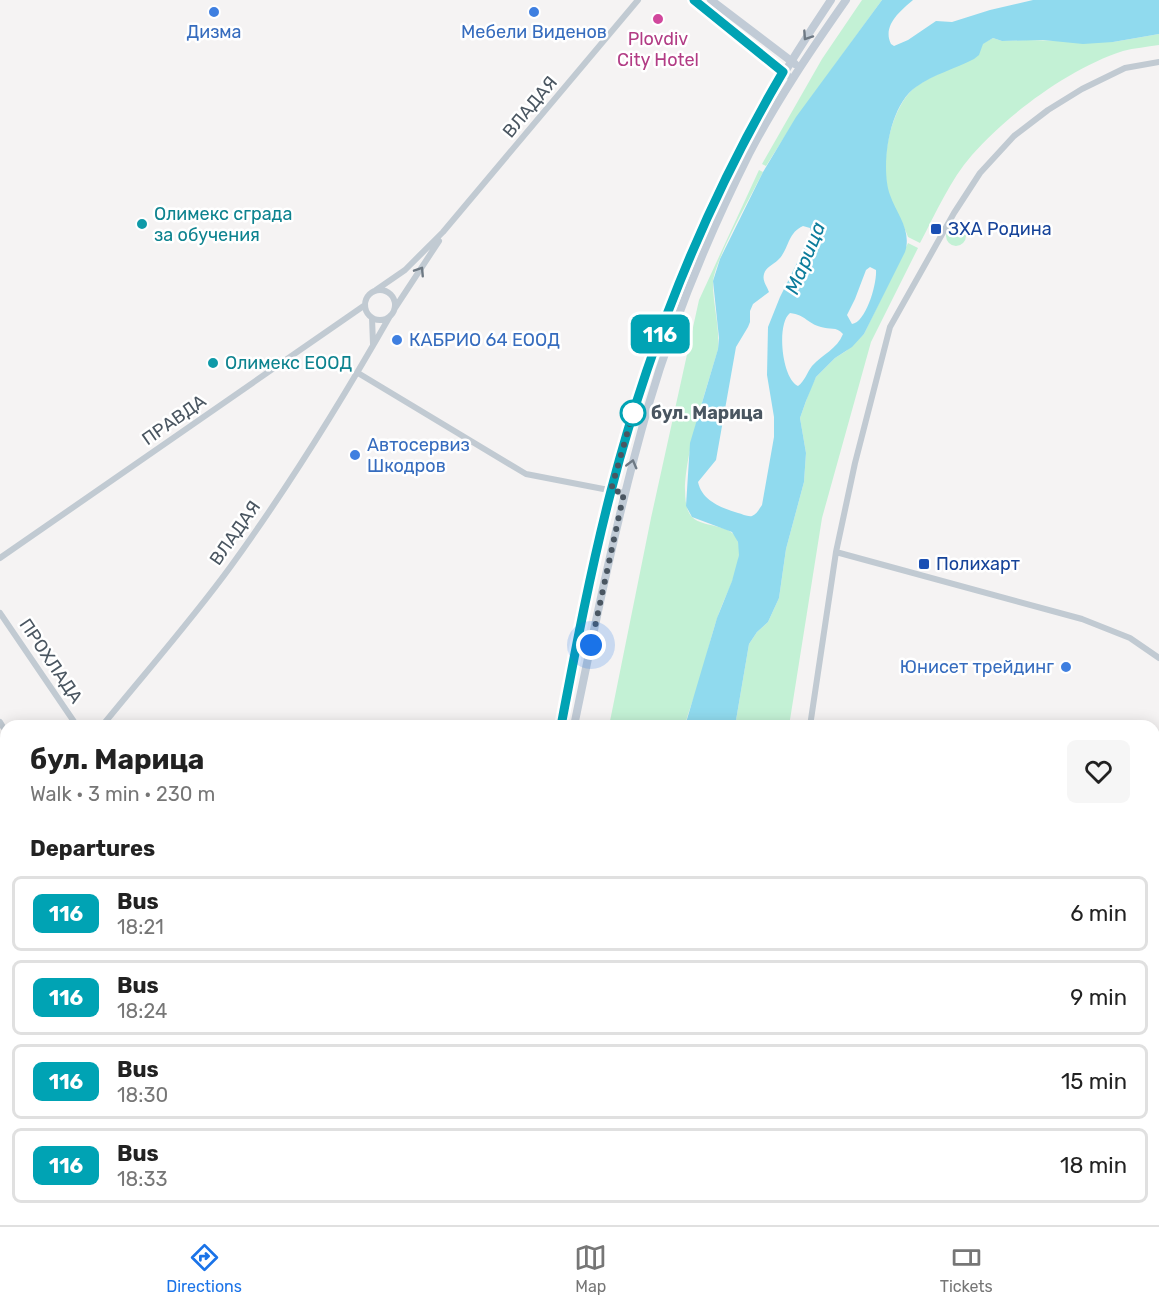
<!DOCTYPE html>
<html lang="en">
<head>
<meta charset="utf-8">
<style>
  :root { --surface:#fff; --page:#f6f6f6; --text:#222; --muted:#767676; --line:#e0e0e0; --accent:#1a73e8 }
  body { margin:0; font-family:Rubik,sans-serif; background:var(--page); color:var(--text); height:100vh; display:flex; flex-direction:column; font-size:22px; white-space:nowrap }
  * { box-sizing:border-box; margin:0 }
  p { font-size:20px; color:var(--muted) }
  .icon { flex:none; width:33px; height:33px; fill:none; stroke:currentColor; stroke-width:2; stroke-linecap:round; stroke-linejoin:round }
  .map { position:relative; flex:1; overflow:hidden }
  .panel { position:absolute; left:0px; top:720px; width:1160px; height:506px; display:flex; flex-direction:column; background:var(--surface); border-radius:18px 18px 0 0; box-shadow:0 3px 15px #0003 }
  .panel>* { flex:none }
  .badge { padding:0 12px; border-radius:9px; font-size:21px; line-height:39px }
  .you { position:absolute; width:30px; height:30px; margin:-15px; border:4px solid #fff; border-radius:50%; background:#1a73e8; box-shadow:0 0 0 9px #1a73e833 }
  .map>.badge { position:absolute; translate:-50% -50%; box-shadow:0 0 0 3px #fff }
  h2 { padding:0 30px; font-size:22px; line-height:54px }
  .round { display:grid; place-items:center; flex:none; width:63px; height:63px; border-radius:9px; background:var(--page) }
  .headline { display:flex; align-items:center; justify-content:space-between; height:102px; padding:0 30px }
  h1 { font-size:28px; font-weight:700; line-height:45px }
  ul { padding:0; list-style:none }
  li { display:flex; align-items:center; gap:18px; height:75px; margin:0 12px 9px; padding:0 18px; border:3px solid var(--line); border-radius:9px }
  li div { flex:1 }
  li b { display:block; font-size:22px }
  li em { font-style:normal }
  li .badge { min-width:66px; font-weight:700; text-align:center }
  .menu { display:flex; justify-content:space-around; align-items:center; height:84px; border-top:2px solid var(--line); background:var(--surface); font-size:16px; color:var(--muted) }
  .menu a { display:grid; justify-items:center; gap:3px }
  .menu .on { color:var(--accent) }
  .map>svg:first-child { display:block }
</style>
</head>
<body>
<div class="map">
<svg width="1159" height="1225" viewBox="0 0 1159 1225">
  <rect width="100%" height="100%" fill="#f5f3f3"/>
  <!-- green -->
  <path fill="#c3f1d5" d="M862 0H882L797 117 766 166 762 164 822 59Z
    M1159 34V45C1147 47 1134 48 1123 51 1070 68 1008 114 972 155 950 180 936 213 920 243L908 237C903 223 894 209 889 195 880 164 889 113 912 90 923 80 942 72 956 66 969 60 979 60 982 44L993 38 1002 41 1027 40 1113 42Z
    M759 170 763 172C752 194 713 263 713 283 713 305 720 327 718 349 710 380 669 493 692 517 705 530 737 521 739 547 741 570 725 595 718 616 710 638 706 661 699 682 695 697 688 711 685 726H609L651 518 699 300Z
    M946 236a10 10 0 1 1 20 0a10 10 0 1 1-20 0Z
    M908 243 918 248 871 342 822 518 789 726H735L749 644 757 632 768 622 779 598 786 549 804 482 806 453 800 418 811 387 816 377 835 358 846 351 864 334Z
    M1159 1172V1225H652L653 1220H1154V1173Z
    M520 1220H612L610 1225H519Z"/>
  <!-- water -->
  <path fill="#90daee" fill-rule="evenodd" d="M882 0H913C900 11 882 26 891 44L894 46 908 40 936 21 952 22 990 10 1033 0H1159V34L1113 42 1083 44 1043 40 1002 41 993 38 983 44 979 55 974 59C955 69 934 74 916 87 889 105 880 167 890 195 897 215 912 230 905 252L864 334 852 347 835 358 816 377 806 401 800 418 806 453 804 482 786 549 779 598 768 622 757 632 749 644 735 726H685L717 618 732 581 739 555 738 542 732 532 692 517 686 506 690 443 718 349 719 338 713 281 720 259 763 172 796 117ZM803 226 810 228 812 233 780 297 768 327 767 375 774 417V437L762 505C759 509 757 514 752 516 748 517 742 514 738 513 722 508 702 501 698 482L716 460 736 347 748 327 750 322V311L753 304 769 292C767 286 762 281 764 274 766 267 773 265 778 260 789 250 787 233 803 226ZM870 267 876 270C877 284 866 322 852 324L847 315 855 299 866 270ZM790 313C806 315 808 324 821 327 830 330 836 326 843 334 837 349 823 354 812 366 807 372 805 381 798 386 782 379 776 324 790 313Z
    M612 1220H653L652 1225H610Z"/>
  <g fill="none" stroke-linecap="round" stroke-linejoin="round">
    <!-- river -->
    <path stroke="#90daee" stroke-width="14" d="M1154 1200 1159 1199
      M1035 1225 1061 1220"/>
    <!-- street -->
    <path stroke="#c1cad2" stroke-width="6" d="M365 305a15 15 0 1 1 30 0a15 15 0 1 1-30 0Z
      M376 290 405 270 443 232 638 0
      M395 308 439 241
      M372 318 373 344
      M358 373 526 474 624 493
      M836 552 1082 619 1130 638 1159 658
      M0 558 365 305
      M0 613 77 726
      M0 722 3 727
      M102 726C145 673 191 621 231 566 289 486 341 402 390 316
      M810 726 836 552 855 463 890 327 954 213 980 173 1014 136 1048 110 1082 89 1125 68 1159 62
      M0 856 6 865
      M0 998 6 994
      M0 1071 6 1066
      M1154 1081 1159 1082
      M145 1220 149 1225
      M223 1220 227 1225
      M427 1220 434 1225
      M60 1225 68 1220
      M412 1225 417 1220"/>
    <!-- secondary -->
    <path stroke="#c1cbd6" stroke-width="8" d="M694 0 787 75
      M711 0 795 64
      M561 726C588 585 618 448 667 313 707 202 765 98 831 0
      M574 726C596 619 618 512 648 407 673 321 709 234 749 154 777 100 811 50 846 0
      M308 1225 316 1220"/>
  </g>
  <!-- one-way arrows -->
  <defs><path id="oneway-chevron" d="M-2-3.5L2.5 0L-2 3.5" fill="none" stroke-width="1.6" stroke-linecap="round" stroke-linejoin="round" transform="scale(1.5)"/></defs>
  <g stroke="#6e7984">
    <use href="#oneway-chevron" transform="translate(807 36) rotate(124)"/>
    <use href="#oneway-chevron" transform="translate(632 464) rotate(-75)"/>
  </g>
  <use stroke="#6e7983" href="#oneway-chevron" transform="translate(420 271) rotate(-57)"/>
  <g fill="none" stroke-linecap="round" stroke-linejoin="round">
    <defs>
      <path id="line" d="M561 726C576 647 591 568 611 491 649 344 706 203 783 72L694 0"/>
    </defs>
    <!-- line casing -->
    <use href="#line" stroke="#fff" stroke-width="14"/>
    <!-- line -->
    <use href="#line" stroke="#00a3b4" stroke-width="9"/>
    <!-- walk -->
    <path stroke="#4a5661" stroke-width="6" stroke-dasharray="0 10.8" d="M591 645 624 493 611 490 633 413"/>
  </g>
  <!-- markers -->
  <g fill="#3f7fe0" stroke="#fff" stroke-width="2">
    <circle cx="214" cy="12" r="6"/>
    <circle cx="534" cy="12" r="6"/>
    <circle cx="397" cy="340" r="6"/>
    <circle cx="355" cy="455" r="6"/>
    <circle cx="1066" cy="667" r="6"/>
  </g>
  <circle fill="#d1479c" stroke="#fff" stroke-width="2" cx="658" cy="19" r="6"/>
  <g fill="#0f9aa8" stroke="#fff" stroke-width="2">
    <circle cx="142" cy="224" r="6"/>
    <circle cx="213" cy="363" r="6"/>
  </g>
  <g fill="#1a4fb4" stroke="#fff" stroke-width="2">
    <rect x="930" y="223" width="12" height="12" rx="3"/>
    <rect x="918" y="558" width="12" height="12" rx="3"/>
  </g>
  <circle fill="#fff" stroke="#00a3b4" stroke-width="3" cx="633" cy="413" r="12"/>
  <g text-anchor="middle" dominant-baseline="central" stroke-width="5" stroke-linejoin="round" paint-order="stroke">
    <!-- shop labels -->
    <g font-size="18" fill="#366cbe" stroke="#fff">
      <text x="214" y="32">Дизма</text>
      <text x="534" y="32">Мебели Виденов</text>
      <text x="409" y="340" text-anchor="start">КАБРИО 64 ЕООД</text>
      <text x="367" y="445" text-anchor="start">Автосервиз<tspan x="367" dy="21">Шкодров</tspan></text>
      <text x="1054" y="667" text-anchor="end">Юнисет трейдинг</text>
    </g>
    <!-- hotel labels -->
    <g font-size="18" fill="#b23c85" stroke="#fff">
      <text x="658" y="39">Plovdiv<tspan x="658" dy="21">City Hotel</tspan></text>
    </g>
    <!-- street labels -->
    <g font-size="18" fill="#4a5661" stroke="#fff">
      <text transform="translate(530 107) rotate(-50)">ВЛАДАЯ</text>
      <text transform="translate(174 420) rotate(-35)">ПРАВДА</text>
      <text transform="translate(235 533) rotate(-55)">ВЛАДАЯ</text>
      <text transform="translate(51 661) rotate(56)">ПРОХЛАДА</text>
    </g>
    <!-- culture labels -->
    <g font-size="18" fill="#0d838f" stroke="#fff" text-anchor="start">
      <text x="154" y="214">Олимекс сграда<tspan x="154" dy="21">за обучения</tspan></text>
      <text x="225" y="363">Олимекс ЕООД</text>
    </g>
    <!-- transit labels -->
    <g font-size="18" fill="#164399" stroke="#fff" text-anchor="start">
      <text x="948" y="229">ЗХА Родина</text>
      <text x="936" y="564">Полихарт</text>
    </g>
    <!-- stop labels -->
    <g font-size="18" font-weight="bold" fill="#4a5661" stroke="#fff" text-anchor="start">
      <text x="651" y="413">бул. Марица</text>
    </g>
    <!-- water labels -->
    <g font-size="20" font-style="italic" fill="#0c7c9b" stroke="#fff">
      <text transform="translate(805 258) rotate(-68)">Марица</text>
    </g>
  </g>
</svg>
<div class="you" style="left:591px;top:645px"></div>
<b class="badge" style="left:660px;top:334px;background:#00a3b4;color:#fff">116</b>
<section class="panel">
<div class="headline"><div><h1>бул. Марица</h1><p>Walk · 3 min · 230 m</p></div><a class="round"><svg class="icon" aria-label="heart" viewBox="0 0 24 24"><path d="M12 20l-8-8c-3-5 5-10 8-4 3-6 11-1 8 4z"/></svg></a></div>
<h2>Departures</h2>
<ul>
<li><span class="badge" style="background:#00a3b4;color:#fff">116</span><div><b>Bus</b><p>18:21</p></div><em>6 min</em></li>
<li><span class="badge" style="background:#00a3b4;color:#fff">116</span><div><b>Bus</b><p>18:24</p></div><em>9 min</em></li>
<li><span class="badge" style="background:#00a3b4;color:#fff">116</span><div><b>Bus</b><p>18:30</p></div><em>15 min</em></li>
<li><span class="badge" style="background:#00a3b4;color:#fff">116</span><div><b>Bus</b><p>18:33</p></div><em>18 min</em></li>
</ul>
</section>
</div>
<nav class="menu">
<a class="on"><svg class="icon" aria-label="directions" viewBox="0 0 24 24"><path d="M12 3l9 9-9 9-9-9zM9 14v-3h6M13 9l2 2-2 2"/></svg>Directions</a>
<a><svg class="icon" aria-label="map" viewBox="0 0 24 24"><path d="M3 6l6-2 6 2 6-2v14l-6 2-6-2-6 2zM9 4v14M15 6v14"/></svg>Map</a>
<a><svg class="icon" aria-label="tickets" viewBox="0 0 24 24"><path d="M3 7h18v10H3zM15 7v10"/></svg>Tickets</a>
</nav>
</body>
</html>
